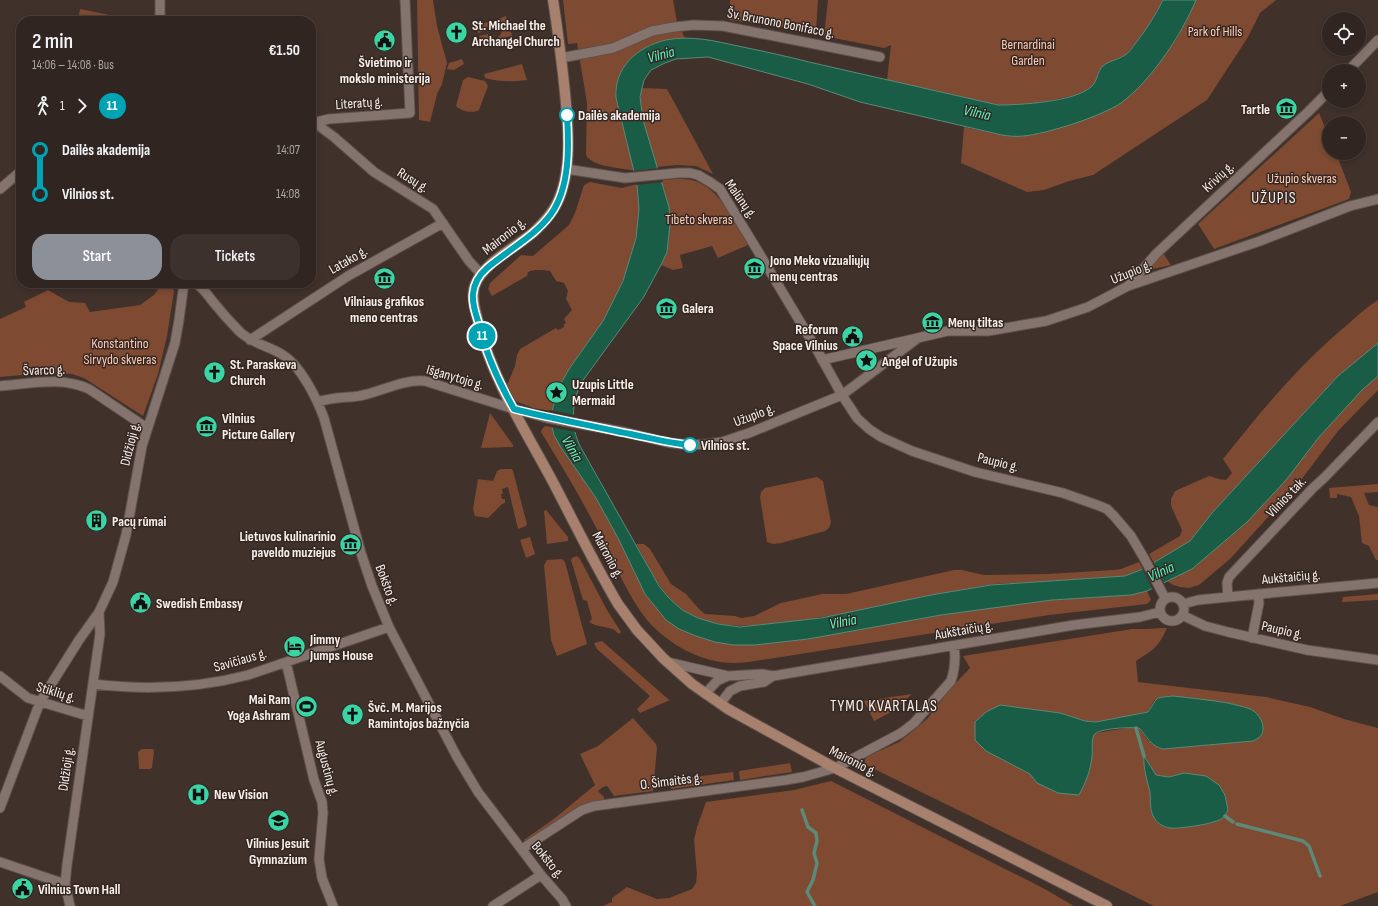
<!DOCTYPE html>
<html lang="en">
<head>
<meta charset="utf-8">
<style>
  :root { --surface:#302520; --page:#3c312d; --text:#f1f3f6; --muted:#a8a5a5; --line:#4b423e; --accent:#8c9099 }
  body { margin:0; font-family:"Sofia Sans Condensed",sans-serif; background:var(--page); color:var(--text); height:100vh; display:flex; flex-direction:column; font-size:15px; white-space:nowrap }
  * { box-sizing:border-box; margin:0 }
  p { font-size:13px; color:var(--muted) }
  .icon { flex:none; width:22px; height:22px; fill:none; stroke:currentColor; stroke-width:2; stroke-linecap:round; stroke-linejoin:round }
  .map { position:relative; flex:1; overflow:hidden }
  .side { position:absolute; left:16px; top:16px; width:300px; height:272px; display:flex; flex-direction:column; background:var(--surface); border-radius:16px; box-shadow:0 2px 6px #0003,0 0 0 1px var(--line) }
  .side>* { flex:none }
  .badge { padding:0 8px; border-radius:13px; font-size:14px; line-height:26px }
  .fabs { position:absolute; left:1322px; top:12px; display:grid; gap:8px }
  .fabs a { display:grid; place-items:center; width:44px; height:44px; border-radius:50%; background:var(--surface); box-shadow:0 2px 6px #0003,0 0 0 1px var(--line); font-size:20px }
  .map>.badge { position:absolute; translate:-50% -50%; box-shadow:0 0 0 2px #fff }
  .legs { display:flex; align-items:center; gap:6px; height:44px; padding:0 16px; font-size:13px }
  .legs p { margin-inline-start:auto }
  .headline { display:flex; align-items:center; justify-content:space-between; height:68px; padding:0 16px }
  h1 { font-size:22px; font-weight:600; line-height:30px }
  .button { display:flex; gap:8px; margin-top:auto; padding:8px 16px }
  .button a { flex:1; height:46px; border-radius:16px; background:var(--accent); color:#fff; font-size:16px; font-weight:600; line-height:46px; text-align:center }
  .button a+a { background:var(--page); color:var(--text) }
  ul { padding:0 16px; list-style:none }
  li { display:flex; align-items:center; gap:14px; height:44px; font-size:15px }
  li i { display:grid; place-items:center; width:6px; height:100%; margin:0 5px; background:currentColor }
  li i::after { content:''; width:10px; height:10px; margin:-5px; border:3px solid; border-radius:50%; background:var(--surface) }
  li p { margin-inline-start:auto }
  li:first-child i { background:linear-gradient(#0000 50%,currentColor 0) }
  li:last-child i { background:linear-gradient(currentColor 50%,#0000 0) }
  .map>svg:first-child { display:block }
</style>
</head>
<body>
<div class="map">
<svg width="1378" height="906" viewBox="0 0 1378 906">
  <rect width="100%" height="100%" fill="#40312b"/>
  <!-- green -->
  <path fill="#7e4a32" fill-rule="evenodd" d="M417 0H433L437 26 447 63 442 84 437 94 430 122 419 120Z
    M563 0H673L677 22 685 38 666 40 648 46 616 98 634 170H630C618 168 591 166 586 155L587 103 577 43 568 44Z
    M730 0H818L816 32 729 20Z
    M828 0H1163L1148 27 1126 55 1103 66 1100 70 1096 82 1089 89 1076 95 1035 104 1018 105H998L887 80 891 45 884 48 824 36Z
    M1196 0H1276L1260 13 1248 37 1207 100 1093 175 1069 181 1044 190 1027 192 961 163 964 127 1002 135 1040 133 1090 117 1120 103 1132 94 1149 76 1177 38Z
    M80 9 119 17 118 20 78 21Z
    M259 16 294 21H256Z
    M506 16 508 24 500 26 497 23H493V21Z
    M489 22 486 31 478 33 477 27H475L476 25Z
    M510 28 512 36 498 39V37L501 34 502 30Z
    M487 34 490 37 494 38 495 40 481 45 479 36Z
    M462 59 464 64 454 70 447 69 449 63Z
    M522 64 527 80C512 82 499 82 485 78L484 74Z
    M468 77 485 81 488 86 479 110C473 114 460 111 456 106L463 80Z
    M641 88 667 89 713 174 696 166 677 165 657 167C650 142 637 114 641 88Z
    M1319 113 1329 137V153H1336L1351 192 1349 199 1214 249 1198 224Z
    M676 179C684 179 693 179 700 183 722 193 736 225 748 245L718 258 712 246 680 255 683 268 673 270 661 265 667 252 661 180Z
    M590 182 622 188 637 184C638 192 639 201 639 209 638 246 622 289 603 321 584 350 559 375 552 411L533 408 515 401 510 394 507 385 515 366 517 355 520 349 556 328 558 330 564 327V324L566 323 564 319 572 310 566 299 568 291 564 283 556 281 550 271C543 270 534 269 528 272L527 276 492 296 488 289 490 283 521 255 533 256 569 225 575 213 584 185Z
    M1163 253 1171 265 1148 270Z
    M159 288 173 289 174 291 167 336 158 374 143 416 84 378 72 374 45 373 0 377V319L26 307 24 302 48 290 69 302 85 303 90 312 140 305 154 295Z
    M1378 300V343L1338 376 1212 513 1190 541 1154 563 1149 554 1180 536 1182 530 1171 506V499L1175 491 1209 476 1219 479 1226 480 1232 473 1223 459C1261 411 1300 364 1347 325 1357 316 1367 307 1378 300Z
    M1378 376V390L1338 431 1298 484 1230 559 1199 585 1189 588 1180 587 1173 585 1167 581 1192 569 1247 522 1286 480 1319 437 1362 390Z
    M490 413 513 445V447L481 448Z
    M545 426 552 427 554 435 567 456 596 498 618 538 645 594 666 620 679 629 696 636 755 645 808 639 941 615 1052 600 1131 595 1147 591 1151 600 1147 604 1049 615 755 661C748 662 741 663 734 663 701 663 668 644 647 620 627 595 615 563 600 535 582 500 562 466 541 432L542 429Z
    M501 469H512L513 471 527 524 526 526 518 529 508 487 502 489 503 494H501L502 499H505V503L502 504 488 518 475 516 473 509 478 479 493 481 497 471Z
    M817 477 823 481 831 522 829 528 825 531 781 543 773 544 767 542 760 497 761 492 765 488Z
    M1378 484V492L1364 493 1369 505 1378 507V560H1376L1369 546 1362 543 1359 516 1351 497 1337 494V498H1330L1329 488Z
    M546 510 568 537V541L547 544 544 511Z
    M530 537 535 554 526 558 520 540Z
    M636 544H644L650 549 671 584 686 594 699 609 705 614 735 616 741 618 754 616 781 603 822 594H846L954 570H962L984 575 1048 574 1113 570 1121 569 1139 562 1143 569 1125 576C1095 578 1065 580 1035 582 1020 583 1004 583 989 585 922 595 856 614 787 622 755 625 730 630 698 618 665 606 652 572 636 544Z
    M577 556 580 559 607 610 621 632 619 634 613 629 595 625 589 622 592 619 587 601 583 600 571 560 572 558Z
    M562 559 565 562 587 644 557 656 551 640 544 565 547 560Z
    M1378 594V600L1342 602 1343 597Z
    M1162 628H1167C1158 648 1153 650 1136 661L1138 682 1266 697 1310 707 1344 719 1378 728V892L1340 906H1154L864 764 866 757 899 742 909 734 928 718 951 688 970 668 963 656 1132 629H1147ZM1155 699 1149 742 1139 728 1133 727 1096 733 1093 736 1092 758 1037 783 1030 774 986 751V712L1001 705 1060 713 1085 721 1096 722 1148 712ZM1184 773 1151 811 1150 793 1156 775 1169 777Z
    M602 641 668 699 670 700 640 713 637 709 650 696 597 649 594 643Z
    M912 694 893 711 874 721 864 701Z
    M633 718 656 744 657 748 653 791 614 796 607 786 603 787 598 791 604 797V800L582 805 526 842 524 840 555 818 595 785 580 754 598 746Z
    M142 749H153L154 751 152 768 150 769H139L138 752Z
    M790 763 792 772 740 780 739 771Z
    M733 772 734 780 671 789 670 780Z
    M831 781 1043 888 1074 906H603L612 902V898L627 887 657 899 669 898 692 889 696 883 697 874 694 840 697 827 706 802 794 790Z"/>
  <!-- water -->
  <path fill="#195d47" stroke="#5c8978" d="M1163 0H1196C1182 34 1151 81 1121 103 1102 116 1047 134 1023 136 1016 137 1009 136 1002 135L860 102 808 84 708 57 676 59 665 63 651 70 644 80 640 97 643 120 669 207 670 224 667 252 661 265 643 298 581 383C572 403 570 425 580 446L659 586 668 597 682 610 698 618 718 624 740 627 821 618 931 595 991 585 1125 576 1143 569 1190 541 1212 513 1338 376 1378 343V376L1362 390 1319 437 1286 480 1247 522 1192 569 1147 591 1131 595 1052 600 941 615 808 639 755 645H734L715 642 696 636 679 629 666 620 645 594 618 538 596 498 560 446 554 435 552 427V411L559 387 569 369 603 321 623 281 636 238 639 209 637 184 616 98C614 67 637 47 666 40 691 35 715 41 738 46 762 51 786 56 809 62 872 76 935 91 998 105 1020 105 1074 102 1091 87 1098 81 1097 71 1103 66 1108 61 1118 60 1125 55 1129 53 1132 48 1135 44 1146 30 1155 16 1163 0Z
    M1173 696C1191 698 1210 700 1228 703 1235 705 1243 706 1250 709 1257 712 1263 720 1263 728 1263 736 1259 738 1253 741L1163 749C1150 746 1147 736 1139 728 1131 727 1098 728 1094 735 1091 741 1093 751 1092 757 1090 772 1086 782 1079 795L1058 793 1037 783 1030 774 986 751 975 740V722L986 712 1000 705 1060 713 1085 721 1096 722 1148 712C1159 697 1152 698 1173 696Z
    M1144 756 1156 775 1169 777 1184 773 1206 776 1219 785 1225 795 1228 810C1226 813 1225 817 1221 819 1213 824 1180 829 1170 828 1164 827 1158 824 1155 819 1149 811 1151 801 1150 792 1147 780 1143 768 1144 756Z"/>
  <!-- pier -->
  <path fill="#40312b" d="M660 168 663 182 636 185 632 171Z
    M550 410 575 415 576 432 550 427Z
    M1153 561 1165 585 1153 591 1142 568Z"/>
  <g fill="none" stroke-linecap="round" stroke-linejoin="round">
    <!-- stream -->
    <path stroke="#5c8978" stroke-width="3.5" d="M1136 728 1144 756
      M802 810 808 827 816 833 817 841 814 853 817 863 813 880 807 892 815 906
      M1225 816 1233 822
      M1237 824 1303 841 1309 846 1320 876"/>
    <defs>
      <path id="street" d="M160 0V21
        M561 58 613 48 652 31 674 27 694 25 723 26 880 57
        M1348 71 1378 40
        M311 120 334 137 374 172 433 209 469 261 481 274
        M316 122 329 119 410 113 405 0
        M566 169 625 178 678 173H690L698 175 710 182 720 189 756 248 817 350 842 395 857 418 869 429 881 437 912 451 975 472 1063 493 1097 505 1107 509 1114 516 1131 536 1144 558 1165 598
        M0 189 21 171
        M195 283C203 287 208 296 214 303 222 313 231 323 240 332 253 344 269 346 283 355 301 366 317 399 324 418L361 553 372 586 389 627 457 757 478 792 541 875 562 899 566 906
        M1129 285 1156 254 1308 112 1329 91
        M250 340 348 276 443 223
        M822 360 948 331H988L1046 321 1088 307 1128 286 1260 241 1350 206 1378 199
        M0 386C30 384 61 376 89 389L147 428
        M318 402C332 397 345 398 359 396 381 392 402 379 425 381L514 409 547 418 624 432 670 443 692 445 707 444 722 442 749 433 842 395 918 338
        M1160 609a12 12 0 1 1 24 0a12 12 0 1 1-24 0Z
        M1228 597 1227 583 1229 577 1312 489 1325 477 1378 422
        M1183 604 1198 600 1228 597 1378 583
        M1182 615 1205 626 1228 632 1307 650 1378 660
        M1252 638 1259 603 1258 594
        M286 662 314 780 322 802 323 813 319 859 322 878 333 906
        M667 662 728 676 762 674 773 676 1074 625 1140 617 1160 612
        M0 676 28 698 88 716
        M93 684C144 690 199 688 248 675L389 627
        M705 694 717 681 728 676
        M720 704 730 691 740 686 764 682 773 676
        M0 808 40 702 79 640 99 612 113 582 126 535 142 446 175 343 179 320 184 283
        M522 849 582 810 594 806 786 780 803 777 835 768 901 733 914 723 951 681C955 669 956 659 954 646
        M0 862 65 884
        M70 906 65 884 67 865 100 634 99 612
        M493 906 541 875"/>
      <path id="secondary" d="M553 0C557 25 560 49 563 74 567 113 575 169 556 205 551 215 543 223 535 231 517 247 480 264 474 288 472 299 475 310 478 321 492 380 526 431 554 484 575 524 595 565 618 604L637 630 663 658 692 684 728 709 835 768 1107 906"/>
    </defs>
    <!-- street casing -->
    <use href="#street" stroke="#5d514b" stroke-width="11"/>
    <!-- secondary casing -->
    <use href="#secondary" stroke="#5d514b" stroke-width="12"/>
    <!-- street -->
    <use href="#street" stroke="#85746d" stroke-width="9"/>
    <!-- secondary -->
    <use href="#secondary" stroke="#a8806e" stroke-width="10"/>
  </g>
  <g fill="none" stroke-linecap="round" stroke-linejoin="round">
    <defs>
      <path id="line-1" d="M567 115C569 147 570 187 551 214 535 236 508 250 487 268 479 275 474 283 473 294 472 303 475 312 478 321 485 352 498 381 514 409 549 418 584 424 620 432 643 436 666 443 690 445"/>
    </defs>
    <!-- line-1 casing -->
    <use href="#line-1" stroke="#fff" stroke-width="9"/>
    <!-- line-1 -->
    <use href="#line-1" stroke="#00a3b4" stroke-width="6"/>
  </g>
  <!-- icons -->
  <defs>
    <symbol id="church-disc" viewBox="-11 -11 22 22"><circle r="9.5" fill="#3ad4a5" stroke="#352721"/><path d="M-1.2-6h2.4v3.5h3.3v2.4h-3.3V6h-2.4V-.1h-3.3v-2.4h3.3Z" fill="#111"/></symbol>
    <symbol id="civic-disc" viewBox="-11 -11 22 22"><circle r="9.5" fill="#3ad4a5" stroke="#352721"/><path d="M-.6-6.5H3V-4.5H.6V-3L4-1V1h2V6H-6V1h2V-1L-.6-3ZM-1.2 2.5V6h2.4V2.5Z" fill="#111"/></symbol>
    <symbol id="museum-disc" viewBox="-11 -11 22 22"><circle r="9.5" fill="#3ad4a5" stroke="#352721"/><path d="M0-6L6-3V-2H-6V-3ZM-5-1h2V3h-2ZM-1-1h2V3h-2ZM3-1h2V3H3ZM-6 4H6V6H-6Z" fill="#111"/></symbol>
    <symbol id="sight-disc" viewBox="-11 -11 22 22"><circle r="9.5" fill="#3ad4a5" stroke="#352721"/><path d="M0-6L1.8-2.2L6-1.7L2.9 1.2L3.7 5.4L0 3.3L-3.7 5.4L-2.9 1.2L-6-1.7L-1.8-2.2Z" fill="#111"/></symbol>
    <symbol id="building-disc" viewBox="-11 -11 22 22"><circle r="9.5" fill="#3ad4a5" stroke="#352721"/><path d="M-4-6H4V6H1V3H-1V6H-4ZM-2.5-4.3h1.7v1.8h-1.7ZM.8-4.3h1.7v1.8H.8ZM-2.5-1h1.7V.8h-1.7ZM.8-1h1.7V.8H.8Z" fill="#111"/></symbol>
    <symbol id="hotel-disc" viewBox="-11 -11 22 22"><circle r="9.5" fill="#3ad4a5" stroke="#352721"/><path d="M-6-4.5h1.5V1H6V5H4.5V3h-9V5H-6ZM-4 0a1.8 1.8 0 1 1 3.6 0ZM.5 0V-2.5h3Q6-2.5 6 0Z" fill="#111"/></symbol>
    <symbol id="stadium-disc" viewBox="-11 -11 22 22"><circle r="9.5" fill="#3ad4a5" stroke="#352721"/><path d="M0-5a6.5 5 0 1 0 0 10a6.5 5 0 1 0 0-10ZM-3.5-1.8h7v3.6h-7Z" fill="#111"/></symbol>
    <symbol id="hospital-disc" viewBox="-11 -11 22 22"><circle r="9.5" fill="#3ad4a5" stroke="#352721"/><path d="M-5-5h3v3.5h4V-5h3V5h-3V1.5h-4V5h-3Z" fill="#111"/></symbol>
    <symbol id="school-disc" viewBox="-11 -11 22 22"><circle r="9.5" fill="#3ad4a5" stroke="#352721"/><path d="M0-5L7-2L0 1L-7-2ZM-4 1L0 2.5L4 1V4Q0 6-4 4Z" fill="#111"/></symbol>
  </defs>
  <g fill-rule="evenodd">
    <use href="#church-disc" x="444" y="20" width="25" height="25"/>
    <use href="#civic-disc" x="372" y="28" width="25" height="25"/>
    <use href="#museum-disc" x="1274" y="96" width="25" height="25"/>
    <use href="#museum-disc" x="742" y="256" width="25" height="25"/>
    <use href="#museum-disc" x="372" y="266" width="25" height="25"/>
    <use href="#museum-disc" x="654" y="296" width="25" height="25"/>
    <use href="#museum-disc" x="920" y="310" width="25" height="25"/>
    <use href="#civic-disc" x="840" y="324" width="25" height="25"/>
    <use href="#sight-disc" x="854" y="348" width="25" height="25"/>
    <use href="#church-disc" x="202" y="360" width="25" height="25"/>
    <use href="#sight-disc" x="544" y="380" width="25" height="25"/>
    <use href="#museum-disc" x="194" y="414" width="25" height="25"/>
    <use href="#building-disc" x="84" y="508" width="25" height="25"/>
    <use href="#museum-disc" x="338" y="532" width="25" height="25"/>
    <use href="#civic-disc" x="128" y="590" width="25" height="25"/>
    <use href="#hotel-disc" x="282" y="634" width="25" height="25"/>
    <use href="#stadium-disc" x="294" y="694" width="25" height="25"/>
    <use href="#church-disc" x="340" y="702" width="25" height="25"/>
    <use href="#hospital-disc" x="186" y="782" width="25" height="25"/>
    <use href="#school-disc" x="266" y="808" width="25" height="25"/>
    <use href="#civic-disc" x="10" y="876" width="25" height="25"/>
  </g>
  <!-- markers -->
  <g fill="#fff" stroke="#00a3b4" stroke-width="2">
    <circle cx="567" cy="115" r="7"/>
    <circle cx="690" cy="445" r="7"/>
  </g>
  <g text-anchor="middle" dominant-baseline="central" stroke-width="3" stroke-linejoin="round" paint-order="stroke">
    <!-- street labels -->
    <g font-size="14" fill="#f8efeb" stroke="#352721">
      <text transform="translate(781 23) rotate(11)">Šv. Brunono Bonifaco g.</text>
      <text transform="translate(359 103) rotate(-4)">Literatų g.</text>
      <text transform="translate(1218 177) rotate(-43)">Krivių g.</text>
      <text transform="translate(413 180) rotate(32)">Rusų g.</text>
      <text transform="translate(741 199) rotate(55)">Malūnų g.</text>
      <text transform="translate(504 236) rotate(-38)">Maironio g.</text>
      <text transform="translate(348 260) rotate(-30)">Latako g.</text>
      <text transform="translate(1131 272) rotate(-22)">Užupio g.</text>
      <text transform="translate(44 370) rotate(-2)">Švarco g.</text>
      <text transform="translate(455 377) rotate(16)">Išganytojo g.</text>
      <text transform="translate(754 415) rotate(-21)">Užupio g.</text>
      <text transform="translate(130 444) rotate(-76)">Didžioji g.</text>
      <text transform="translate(998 462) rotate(14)">Paupio g.</text>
      <text transform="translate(1286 497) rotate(-46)">Vilnios tak.</text>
      <text transform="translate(608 555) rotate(62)">Maironio g.</text>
      <text transform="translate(1291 577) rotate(-5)">Aukštaičių g.</text>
      <text transform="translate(387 585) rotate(69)">Bokšto g.</text>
      <text transform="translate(964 630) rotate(-10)">Aukštaičių g.</text>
      <text transform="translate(1282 630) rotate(13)">Paupio g.</text>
      <text transform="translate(240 660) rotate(-16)">Savičiaus g.</text>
      <text transform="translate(56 692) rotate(17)">Stiklių g.</text>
      <text transform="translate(853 761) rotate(27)">Maironio g.</text>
      <text transform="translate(327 768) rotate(75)">Augustinų g.</text>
      <text transform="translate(66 769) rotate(-82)">Didžioji g.</text>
      <text transform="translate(671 781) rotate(-7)">O. Šimaitės g.</text>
      <text transform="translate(548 860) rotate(51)">Bokšto g.</text>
    </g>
    <!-- poi labels -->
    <g font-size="14" font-weight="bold" fill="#f8efeb" stroke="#352721" text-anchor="start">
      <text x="472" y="25">St. Michael the<tspan x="472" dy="16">Archangel Church</tspan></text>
      <text x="385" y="62" text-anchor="middle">Švietimo ir<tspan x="385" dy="16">mokslo ministerija</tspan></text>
      <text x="1270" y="109" text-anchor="end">Tartle</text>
      <text x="770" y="260">Jono Meko vizualiųjų<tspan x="770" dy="16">menų centras</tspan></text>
      <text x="384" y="301" text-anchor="middle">Vilniaus grafikos<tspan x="384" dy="16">meno centras</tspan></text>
      <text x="682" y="308">Galera</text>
      <text x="948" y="322">Menų tiltas</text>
      <text x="838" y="329" text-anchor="end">Reforum<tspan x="838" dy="16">Space Vilnius</tspan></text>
      <text x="882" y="361">Angel of Užupis</text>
      <text x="230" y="364">St. Paraskeva<tspan x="230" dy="16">Church</tspan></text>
      <text x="572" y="384">Uzupis Little<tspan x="572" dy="16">Mermaid</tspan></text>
      <text x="222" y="418">Vilnius<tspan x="222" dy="16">Picture Gallery</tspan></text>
      <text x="112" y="521">Pacų rūmai</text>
      <text x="336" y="536" text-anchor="end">Lietuvos kulinarinio<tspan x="336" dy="16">paveldo muziejus</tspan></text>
      <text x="156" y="603">Swedish Embassy</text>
      <text x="310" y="639">Jimmy<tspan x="310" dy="16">Jumps House</tspan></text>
      <text x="290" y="699" text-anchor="end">Mai Ram<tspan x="290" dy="16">Yoga Ashram</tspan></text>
      <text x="368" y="707">Švč. M. Marijos<tspan x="368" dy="16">Ramintojos bažnyčia</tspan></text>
      <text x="214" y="794">New Vision</text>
      <text x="278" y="843" text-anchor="middle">Vilnius Jesuit<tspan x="278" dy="16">Gymnazium</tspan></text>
      <text x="38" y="889">Vilnius Town Hall</text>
    </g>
    <!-- park labels -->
    <g font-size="14" fill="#fdccb7" stroke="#352721">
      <text x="1215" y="31">Park of Hills</text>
      <text x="1028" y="44">Bernardinai<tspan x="1028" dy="16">Garden</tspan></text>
      <text x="1302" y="178">Užupio skveras</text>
      <text x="699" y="219">Tibeto skveras</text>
      <text x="120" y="343">Konstantino<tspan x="120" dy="16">Sirvydo skveras</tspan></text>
    </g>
    <!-- stop labels -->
    <g font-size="14" font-weight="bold" fill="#f8efeb" stroke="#352721" text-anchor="start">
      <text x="578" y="115">Dailės akademija</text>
      <text x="701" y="445">Vilnios st.</text>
    </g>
    <!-- water labels -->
    <g font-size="15" font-style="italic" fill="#55fdc7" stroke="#352721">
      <text transform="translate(661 55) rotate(-15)">Vilnia</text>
      <text transform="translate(977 113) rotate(12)">Vilnia</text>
      <text transform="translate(572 449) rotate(60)">Vilnia</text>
      <text transform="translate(1161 572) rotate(-25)">Vilnia</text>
      <text transform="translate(843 622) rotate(-11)">Vilnia</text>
    </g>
    <!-- quarter labels -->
    <g font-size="16" letter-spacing="1" fill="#f8efeb" stroke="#352721">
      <text x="1274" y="198">UŽUPIS</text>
      <text x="884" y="706">TYMO KVARTALAS</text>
    </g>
  </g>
</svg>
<div class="fabs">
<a><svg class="icon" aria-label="locate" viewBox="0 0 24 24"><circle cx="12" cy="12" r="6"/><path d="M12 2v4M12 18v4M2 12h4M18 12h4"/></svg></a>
<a>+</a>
<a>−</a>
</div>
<b class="badge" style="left:482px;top:336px;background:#00a3b4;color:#fff">11</b>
<section class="side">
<div class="headline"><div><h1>2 min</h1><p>14:06 – 14:08 · Bus</p></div><b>€1.50</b></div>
<div class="legs"><svg class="icon" aria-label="walk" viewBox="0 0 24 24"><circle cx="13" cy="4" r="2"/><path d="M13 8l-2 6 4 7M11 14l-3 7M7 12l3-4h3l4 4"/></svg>1<svg class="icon" aria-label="forward" viewBox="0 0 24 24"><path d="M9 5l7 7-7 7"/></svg><b class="badge" style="background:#00a3b4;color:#fff">11</b></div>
<ul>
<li><i style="color:#00a3b4"></i><b>Dailės akademija</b><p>14:07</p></li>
<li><i style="color:#00a3b4"></i><b>Vilnios st.</b><p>14:08</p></li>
</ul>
<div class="button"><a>Start</a><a>Tickets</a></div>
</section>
</div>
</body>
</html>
